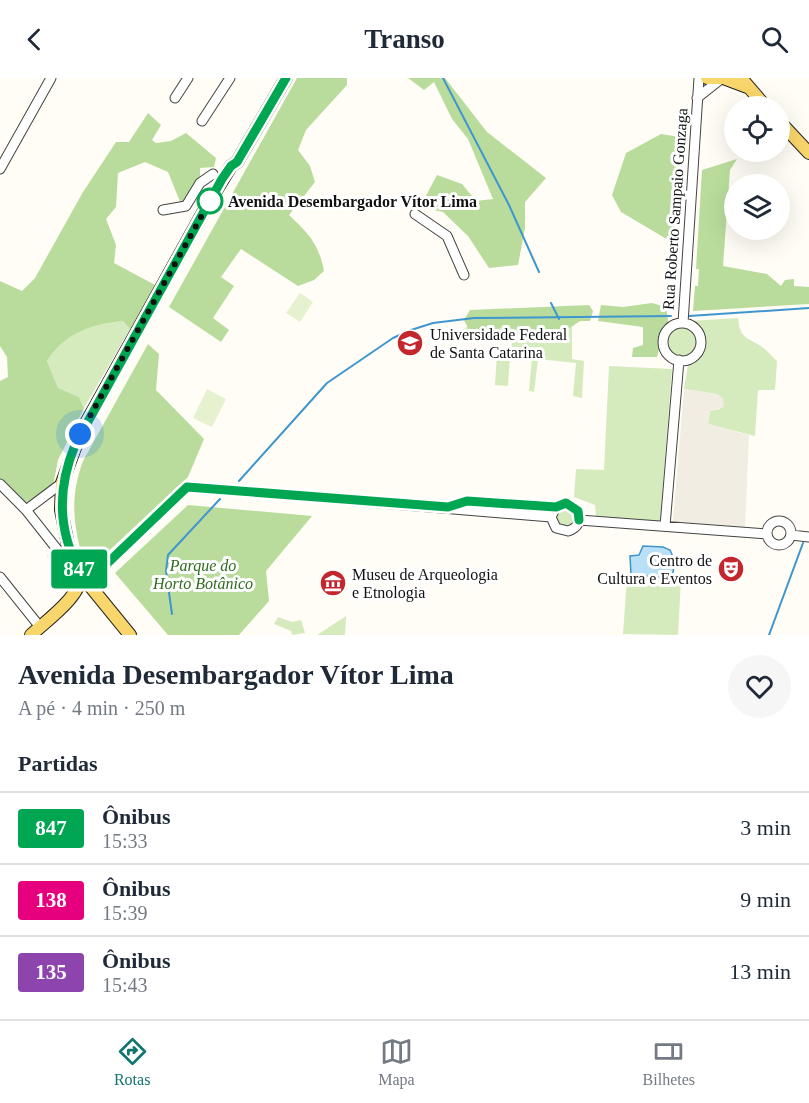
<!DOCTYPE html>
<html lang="pt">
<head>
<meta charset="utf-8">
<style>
  :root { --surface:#fff; --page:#f6f6f7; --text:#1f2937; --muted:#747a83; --line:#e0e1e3; --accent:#0f766e }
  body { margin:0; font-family:"Times New Roman",serif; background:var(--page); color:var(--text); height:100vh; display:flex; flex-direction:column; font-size:22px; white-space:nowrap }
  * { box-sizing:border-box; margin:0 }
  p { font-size:20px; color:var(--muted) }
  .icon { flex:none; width:33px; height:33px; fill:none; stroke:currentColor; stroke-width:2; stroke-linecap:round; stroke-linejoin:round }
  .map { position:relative; height:557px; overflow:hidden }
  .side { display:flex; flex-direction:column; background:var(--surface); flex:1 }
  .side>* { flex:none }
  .badge { padding:0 12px; border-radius:4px; font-size:21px; line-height:39px }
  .buttons { position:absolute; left:724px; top:18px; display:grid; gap:12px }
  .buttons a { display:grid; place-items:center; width:66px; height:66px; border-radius:50%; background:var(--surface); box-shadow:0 6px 24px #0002; font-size:30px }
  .you { position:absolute; width:30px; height:30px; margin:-15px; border:4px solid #fff; border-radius:50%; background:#1a73e8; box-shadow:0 0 0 9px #1a73e833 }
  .map>.badge { position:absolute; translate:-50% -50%; box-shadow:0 0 0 3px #fff }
  h2 { padding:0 18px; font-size:22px; line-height:54px }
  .round { display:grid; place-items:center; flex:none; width:63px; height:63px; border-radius:32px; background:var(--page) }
  .overview { display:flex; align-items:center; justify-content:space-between; height:102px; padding:0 18px }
  h1 { font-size:28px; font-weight:600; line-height:45px }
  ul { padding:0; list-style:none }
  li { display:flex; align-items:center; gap:18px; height:72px; padding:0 18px; border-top:2px solid var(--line) }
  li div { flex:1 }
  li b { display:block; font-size:22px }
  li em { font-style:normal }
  li .badge { min-width:66px; font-weight:700; text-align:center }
  header { display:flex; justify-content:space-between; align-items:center; height:78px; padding:0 18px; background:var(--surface); font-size:27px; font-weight:600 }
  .menu { display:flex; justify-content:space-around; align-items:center; height:84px; border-top:2px solid var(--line); background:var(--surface); font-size:16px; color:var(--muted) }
  .menu a { display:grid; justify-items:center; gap:3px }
  .menu .active { color:var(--accent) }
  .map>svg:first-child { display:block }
</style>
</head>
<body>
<header><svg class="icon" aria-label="back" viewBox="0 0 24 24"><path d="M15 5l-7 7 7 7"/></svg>Transo<svg class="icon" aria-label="search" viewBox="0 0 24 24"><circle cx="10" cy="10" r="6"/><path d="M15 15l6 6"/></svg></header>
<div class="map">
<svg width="809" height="557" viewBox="0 0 809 557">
  <rect width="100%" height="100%" fill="#fffdf5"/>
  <!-- green -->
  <path fill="#d5ebbd" d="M738 240C740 262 748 259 762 269 768 273 772 279 777 283L775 312H758L755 358 708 346 710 333 720 331 717 316 684 311 689 281 696 277 701 262 689 243Z
    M123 243 130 251 84 330 79 319 58 310 47 283C65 255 92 246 123 243Z
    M572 243V281L584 283 582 320 573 318 576 285 538 281 534 314 529 313 532 279 510 277 508 308 495 307 497 275H511L512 264 462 261 465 250 470 247Z
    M668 264a14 14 0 1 1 28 0a14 14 0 1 1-28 0Z
    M609 288 672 291 660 445 596 438 595 427 574 419 576 391 604 392Z
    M556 439a9 9 0 1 1 18 0a9 9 0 1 1-18 0Z
    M53 474C62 483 67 491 71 502L69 509 60 511 66 506 58 489 56 490 47 478Z
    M627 500 681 501 678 557 623 556Z
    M346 538 345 557H317Z
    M278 539 292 544 301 542 305 555 292 557 291 553 274 546Z"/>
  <!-- forest -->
  <path fill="#b9dc9c" d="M297 0H347V7L306 52 298 72 310 88 315 104 289 137C308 155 319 166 324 193L314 202 298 208 241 171 221 199 234 208 213 240 229 252 221 264 169 229Z
    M408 0H445L487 54 546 100 525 124V150L518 187 489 190 468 158 443 134 420 129 437 97 462 106 476 123 493 121 468 61 452 41 434 4 424 12Z
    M148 35 161 47 152 62 156 65 171 63 186 55 216 80 214 89 200 90V103L181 126 168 94 145 84 118 95 116 129 106 141 116 167 114 185 157 208 130 251 123 243C92 246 65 255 47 283L58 310 79 319 84 330 58 382 53 408 23 426 0 405V303L8 299 7 279 0 268V203L22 213 35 200 83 114 116 64H129Z
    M661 56 686 60 675 150 670 163 621 134 612 117 626 75Z
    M737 81 730 92 723 188 767 196 781 208 785 202 794 201V208L809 209V226L693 233 695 208H698L699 191H696L702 92Z
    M652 225 666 229 668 242 657 279H632L633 270 643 267V249L598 243 601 227 623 229Z
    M589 227 593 233 590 243H580L555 260 504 249 486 254 469 252 464 242 470 232Z
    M148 266 159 276 156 312 204 361 188 399 98 483 90 484 82 479C73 442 70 419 83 383Z
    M188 427 312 438 266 493 269 523 239 557H168L115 495Z"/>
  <!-- pitch -->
  <path fill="#e6f2cf" d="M300 215 313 224 300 244 286 235Z
    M207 311 226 321 212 349 193 340Z"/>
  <!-- plaza -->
  <path fill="#f1ede2" d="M684 311 717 316 723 320 724 329 710 333 708 346 749 357 745 449 673 444Z"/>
  <!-- water -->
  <path fill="#b9e0f7" stroke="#3f96cf" stroke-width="1.5" d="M643 468 663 469 670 472C674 479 676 493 670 500L631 497 630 478 639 477Z"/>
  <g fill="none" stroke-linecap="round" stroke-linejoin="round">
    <!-- stream -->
    <path stroke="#3f96cf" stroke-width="2" d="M443 0 509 127 539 194
      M551 225 559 241
      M689 238 809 230
      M239 403 327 305 393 260 411 252 433 245 474 240 671 238
      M172 536 166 493 168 477 220 421
      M769 557 803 465"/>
    <defs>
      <path id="minor" d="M175 20 188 0
        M697 20 721 1
        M202 43 230 0
        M0 91 51 0
        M163 132 186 128 200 105 213 96
        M415 136 447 158 464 197
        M683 245 699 0
        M663 264a19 19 0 1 1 38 0a19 19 0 1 1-38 0Z
        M0 406 26 432 60 475 74 482
        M453 428 467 423 556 429 566 425 578 433C581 443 578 450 568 453L556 450 551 439 556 429
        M26 432 62 405
        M579 442 767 456
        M767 455a12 12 0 1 1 24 0a12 12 0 1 1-24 0Z
        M665 448 679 282
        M791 457 809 459
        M0 499 40 549
        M84 507 187 409 551 439"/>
      <path id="major" d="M707 0H723
        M723 0 747 9
        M741 0 765 28
        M780 44 809 75
        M31 557C46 543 84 516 81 495
        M130 557 86 503 69 472 61 432 62 405 80 356 209 124 231 88 237 84 286 0"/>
    </defs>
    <!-- minor casing -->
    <use href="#minor" stroke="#444" stroke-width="11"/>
    <!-- major casing -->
    <use href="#major" stroke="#222" stroke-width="14"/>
    <!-- minor -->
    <use href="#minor" stroke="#fff" stroke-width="9"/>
    <!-- major -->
    <use href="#major" stroke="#f9d66b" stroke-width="12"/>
  </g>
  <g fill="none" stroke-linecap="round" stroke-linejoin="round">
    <defs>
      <path id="line" d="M286 0 237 84 231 88 222 101 75 367C57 411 57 453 81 495L93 499 187 409 448 429 467 423 556 429 566 425 578 433 579 442"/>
    </defs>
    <!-- line casing -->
    <use href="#line" stroke="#fff" stroke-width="14"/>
    <!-- line -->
    <use href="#line" stroke="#00a651" stroke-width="9"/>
    <!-- walk -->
    <path stroke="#111" stroke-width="6" stroke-dasharray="0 10.8" d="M80 356 210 123"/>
  </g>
  <!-- icons -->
  <defs>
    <symbol id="university-disc" viewBox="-11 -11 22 22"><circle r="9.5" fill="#c4262e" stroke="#fff"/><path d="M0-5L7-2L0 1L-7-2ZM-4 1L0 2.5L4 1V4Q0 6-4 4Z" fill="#fff"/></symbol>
    <symbol id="theatre-disc" viewBox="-11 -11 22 22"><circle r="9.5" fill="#c4262e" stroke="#fff"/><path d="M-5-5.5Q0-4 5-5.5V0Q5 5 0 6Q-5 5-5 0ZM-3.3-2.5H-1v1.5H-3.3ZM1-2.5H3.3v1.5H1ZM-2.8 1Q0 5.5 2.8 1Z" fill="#fff"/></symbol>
    <symbol id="museum-disc" viewBox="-11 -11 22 22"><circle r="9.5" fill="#c4262e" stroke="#fff"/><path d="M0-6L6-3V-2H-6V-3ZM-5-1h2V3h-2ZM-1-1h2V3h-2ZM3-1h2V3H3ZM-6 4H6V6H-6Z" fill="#fff"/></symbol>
  </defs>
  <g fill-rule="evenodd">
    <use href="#university-disc" x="395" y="250" width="30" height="30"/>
    <use href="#theatre-disc" x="716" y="476" width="30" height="30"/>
    <use href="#museum-disc" x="318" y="490" width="30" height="30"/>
  </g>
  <!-- markers -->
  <circle fill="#fff" stroke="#00a651" stroke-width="3" cx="210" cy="123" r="12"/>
  <g text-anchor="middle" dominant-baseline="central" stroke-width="6" stroke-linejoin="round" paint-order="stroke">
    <!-- stop labels -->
    <g font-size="16" font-weight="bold" fill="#111" stroke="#fff" text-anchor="start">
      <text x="228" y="123">Avenida Desembargador Vítor Lima</text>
    </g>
    <!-- street labels -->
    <g font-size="16" fill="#111" stroke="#fff">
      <text transform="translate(675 131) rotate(-86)">Rua Roberto Sampaio Gonzaga</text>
    </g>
    <!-- poi labels -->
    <g font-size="16" fill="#111" stroke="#fff" text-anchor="start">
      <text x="430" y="256">Universidade Federal<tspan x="430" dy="18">de Santa Catarina</tspan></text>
      <text x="712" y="482" text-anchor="end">Centro de<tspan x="712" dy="18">Cultura e Eventos</tspan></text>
      <text x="352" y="496">Museu de Arqueologia<tspan x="352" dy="18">e Etnologia</tspan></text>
    </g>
    <!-- park labels -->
    <g font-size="16" font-style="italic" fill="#2f6b1f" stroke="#fff">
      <text x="203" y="487">Parque do<tspan x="203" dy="18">Horto Botânico</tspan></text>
    </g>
  </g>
</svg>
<div class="buttons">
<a><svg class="icon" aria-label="locate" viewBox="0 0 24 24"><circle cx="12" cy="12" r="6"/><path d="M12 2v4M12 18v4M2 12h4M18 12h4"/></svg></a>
<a><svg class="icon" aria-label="layers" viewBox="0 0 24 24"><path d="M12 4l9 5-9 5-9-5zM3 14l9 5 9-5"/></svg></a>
</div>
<div class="you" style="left:80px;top:356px"></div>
<b class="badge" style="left:79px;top:491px;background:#00a651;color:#fff">847</b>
</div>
<section class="side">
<div class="overview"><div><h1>Avenida Desembargador Vítor Lima</h1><p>A pé · 4 min · 250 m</p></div><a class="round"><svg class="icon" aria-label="heart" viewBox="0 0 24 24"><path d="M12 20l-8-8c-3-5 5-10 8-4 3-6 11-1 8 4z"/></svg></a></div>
<h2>Partidas</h2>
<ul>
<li><span class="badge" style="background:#00a651;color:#fff">847</span><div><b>Ônibus</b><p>15:33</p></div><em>3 min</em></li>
<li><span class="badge" style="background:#e6007e;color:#fff">138</span><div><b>Ônibus</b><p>15:39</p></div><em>9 min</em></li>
<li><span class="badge" style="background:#8e44ad;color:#fff">135</span><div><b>Ônibus</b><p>15:43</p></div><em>13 min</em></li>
</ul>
</section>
<nav class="menu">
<a class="active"><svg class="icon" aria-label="directions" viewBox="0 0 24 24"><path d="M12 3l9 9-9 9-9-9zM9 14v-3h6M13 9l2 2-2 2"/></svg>Rotas</a>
<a><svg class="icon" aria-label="map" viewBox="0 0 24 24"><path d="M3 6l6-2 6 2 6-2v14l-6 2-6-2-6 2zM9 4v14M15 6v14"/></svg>Mapa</a>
<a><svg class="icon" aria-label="tickets" viewBox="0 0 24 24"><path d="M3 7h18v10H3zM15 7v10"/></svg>Bilhetes</a>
</nav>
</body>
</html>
